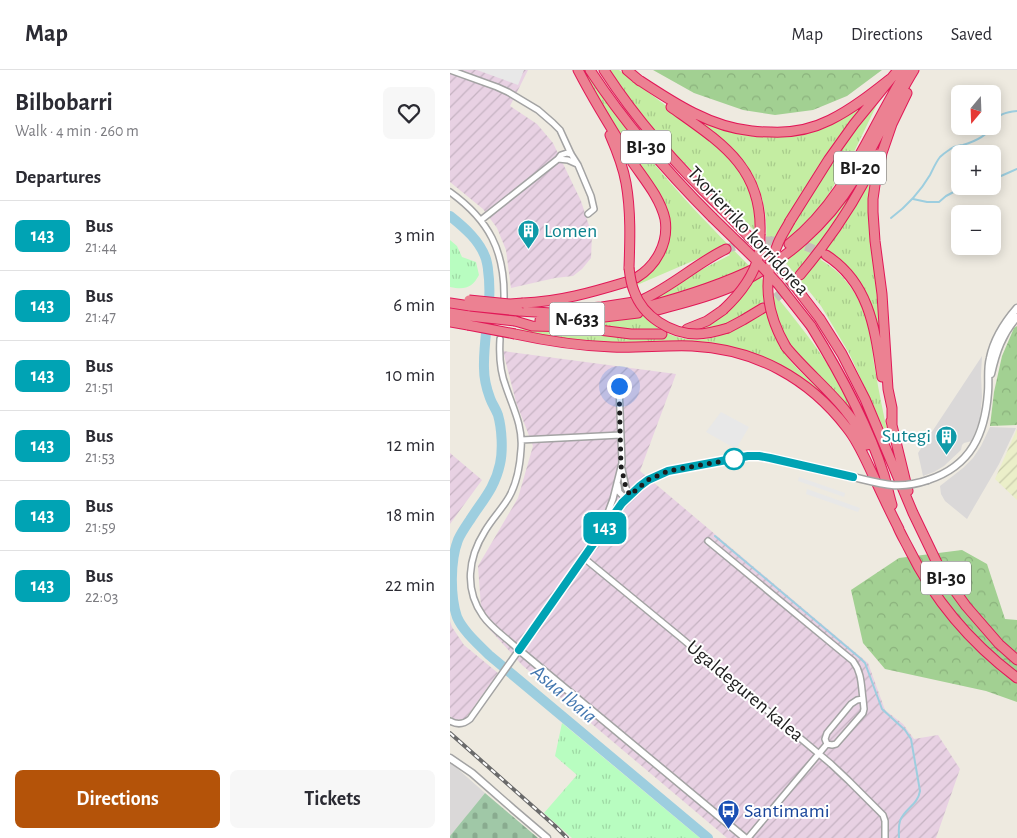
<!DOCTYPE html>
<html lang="en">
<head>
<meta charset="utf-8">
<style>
  :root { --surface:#fff; --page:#f7f7f7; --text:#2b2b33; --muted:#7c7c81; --line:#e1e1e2; --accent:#b45309 }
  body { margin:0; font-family:"Alegreya Sans",sans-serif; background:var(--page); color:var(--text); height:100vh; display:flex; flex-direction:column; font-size:19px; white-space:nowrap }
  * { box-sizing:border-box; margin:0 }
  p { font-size:16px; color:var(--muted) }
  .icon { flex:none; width:28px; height:28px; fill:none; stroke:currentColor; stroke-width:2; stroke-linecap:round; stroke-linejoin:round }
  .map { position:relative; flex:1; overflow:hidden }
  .side { display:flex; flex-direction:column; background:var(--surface); width:450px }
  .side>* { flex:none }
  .badge { padding:0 10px; border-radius:8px; font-size:18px; line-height:32px }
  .needle { width:32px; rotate:199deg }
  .fabs { position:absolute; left:501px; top:15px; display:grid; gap:10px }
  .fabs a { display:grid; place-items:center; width:50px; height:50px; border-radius:8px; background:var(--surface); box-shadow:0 2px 12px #0003; font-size:25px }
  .you { position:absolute; width:25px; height:25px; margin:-12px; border:4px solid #fff; border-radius:50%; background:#1a73e8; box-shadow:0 0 0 8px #1a73e833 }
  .map>.badge { position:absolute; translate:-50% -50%; box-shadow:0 0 0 2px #fff }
  h2 { padding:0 15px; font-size:19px; line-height:45px }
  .round { display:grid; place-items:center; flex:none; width:52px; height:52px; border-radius:8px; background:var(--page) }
  .overview { display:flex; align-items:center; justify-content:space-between; height:85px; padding:0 15px }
  h1 { font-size:24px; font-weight:700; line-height:38px }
  .button { display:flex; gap:10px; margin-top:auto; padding:10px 15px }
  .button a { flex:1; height:58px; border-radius:8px; background:var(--accent); color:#fff; font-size:20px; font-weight:700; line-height:58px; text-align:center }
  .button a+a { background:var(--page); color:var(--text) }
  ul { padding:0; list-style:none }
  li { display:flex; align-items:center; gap:15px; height:70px; padding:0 15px; border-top:1px solid var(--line) }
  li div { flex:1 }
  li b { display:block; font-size:19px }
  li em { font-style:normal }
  li .badge { min-width:55px; font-weight:700; text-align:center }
  header { display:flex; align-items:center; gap:30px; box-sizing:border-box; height:70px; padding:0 25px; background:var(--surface); border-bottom:1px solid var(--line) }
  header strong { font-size:24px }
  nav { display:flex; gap:28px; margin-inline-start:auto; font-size:18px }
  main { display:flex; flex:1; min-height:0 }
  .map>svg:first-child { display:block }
</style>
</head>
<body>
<header>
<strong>Map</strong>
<nav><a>Map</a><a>Directions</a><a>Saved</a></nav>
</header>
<main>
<section class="side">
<div class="overview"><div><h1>Bilbobarri</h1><p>Walk · 4 min · 260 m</p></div><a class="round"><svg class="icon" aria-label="heart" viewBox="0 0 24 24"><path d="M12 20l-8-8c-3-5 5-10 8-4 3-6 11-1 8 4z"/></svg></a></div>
<h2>Departures</h2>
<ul>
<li><span class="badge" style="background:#00a3b4;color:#fff">143</span><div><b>Bus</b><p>21:44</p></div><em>3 min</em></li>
<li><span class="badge" style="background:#00a3b4;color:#fff">143</span><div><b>Bus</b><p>21:47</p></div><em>6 min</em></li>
<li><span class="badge" style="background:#00a3b4;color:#fff">143</span><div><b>Bus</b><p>21:51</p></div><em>10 min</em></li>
<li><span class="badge" style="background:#00a3b4;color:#fff">143</span><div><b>Bus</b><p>21:53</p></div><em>12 min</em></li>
<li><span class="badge" style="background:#00a3b4;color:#fff">143</span><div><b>Bus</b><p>21:59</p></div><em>18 min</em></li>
<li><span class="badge" style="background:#00a3b4;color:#fff">143</span><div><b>Bus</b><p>22:03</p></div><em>22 min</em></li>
</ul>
<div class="button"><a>Directions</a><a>Tickets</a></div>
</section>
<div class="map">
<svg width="567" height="768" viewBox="0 0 567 768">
  <defs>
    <pattern id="industrial-furrows" width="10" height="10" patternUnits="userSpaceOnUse" patternTransform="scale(1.25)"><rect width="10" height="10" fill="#e8d1e3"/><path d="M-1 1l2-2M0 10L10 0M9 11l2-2" fill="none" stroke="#c6b3c2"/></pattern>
    <pattern id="farmland-furrows" width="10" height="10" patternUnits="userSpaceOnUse" patternTransform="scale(1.25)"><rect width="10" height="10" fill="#ebefc9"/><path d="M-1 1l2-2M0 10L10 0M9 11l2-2" fill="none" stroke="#c9ccac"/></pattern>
    <pattern id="grass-tufts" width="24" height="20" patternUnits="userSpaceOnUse" patternTransform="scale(1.25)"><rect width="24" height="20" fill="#c4eda2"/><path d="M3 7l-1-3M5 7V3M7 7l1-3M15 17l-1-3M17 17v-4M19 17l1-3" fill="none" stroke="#a8cb8b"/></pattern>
    <pattern id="forest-crowns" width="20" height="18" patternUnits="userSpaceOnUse" patternTransform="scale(1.25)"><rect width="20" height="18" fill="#a2d092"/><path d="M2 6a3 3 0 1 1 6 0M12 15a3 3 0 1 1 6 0" fill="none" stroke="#8bb27d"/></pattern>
    <pattern id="cemetery-stones" width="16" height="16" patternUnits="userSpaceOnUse" patternTransform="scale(1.25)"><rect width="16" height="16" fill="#a0c8a7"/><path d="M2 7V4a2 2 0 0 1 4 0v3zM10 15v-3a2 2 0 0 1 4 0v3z" fill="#89ab8f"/></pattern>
    <pattern id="park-tufts" width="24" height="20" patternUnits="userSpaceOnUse" patternTransform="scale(1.25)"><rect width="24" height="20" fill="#b8fdc0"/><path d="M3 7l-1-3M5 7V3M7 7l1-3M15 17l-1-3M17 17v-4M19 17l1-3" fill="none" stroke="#9ed8a4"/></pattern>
  </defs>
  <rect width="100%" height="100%" fill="#eeeae0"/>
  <!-- residential -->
  <path fill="#dad8d8" d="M532 286 531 305 532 327 530 349 522 371 514 373 512 375 511 380 494 396 484 402 473 406 468 383Z
    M540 357 566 358 549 394 517 449 495 431 491 424 490 416 513 398 523 388 531 376Z
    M0 692 35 723 0 766Z"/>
  <!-- industrial -->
  <path fill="url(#industrial-furrows)" d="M0 0H78L60 36 87 54 103 73 131 131 142 165 141 188 132 199 123 206 105 208 61 218 56 180 47 158 33 139 0 112Z
    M53 281 226 304 190 401 418 593 435 640 453 654 464 669 488 665 510 699 486 768H277L72 595 32 551 28 496 68 428 83 376 66 332Z
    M0 383 32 410 0 454Z
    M0 551 2 557 14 575 48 603 15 649 5 650 0 646Z"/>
  <!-- farmland -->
  <path fill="url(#farmland-furrows)" d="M567 359V430L545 409Z"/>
  <!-- grass -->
  <path fill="url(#grass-tufts)" d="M133 0H135C158 35 183 69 211 102 243 140 279 175 314 211L313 219 314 233 306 239 267 259 238 261C265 247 293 236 306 206L196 232 220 220 245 203 280 185 273 178 187 215 185 210 196 205 218 153 187 93 150 33Z
    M160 0H169L265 73 287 95 304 128 308 164 221 80 187 40Z
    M432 24 402 86 392 102 378 125 375 135 355 156 331 178 350 141 391 77Z
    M413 36 376 84 331 157 322 177 316 170C319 133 305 98 277 73 268 65 257 57 246 49L275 60 297 65 382 53Z
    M433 65 406 120 390 149 347 206 334 191C347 181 361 171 373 159 398 133 415 96 433 65Z
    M423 103 436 287 406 207 389 189 378 180 371 190C395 204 410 227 418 253 422 268 422 284 425 299 429 323 434 346 439 370L399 283 371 236 351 211C378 177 404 142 423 103Z
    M322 221C346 250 370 280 389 313 395 323 399 334 404 344L388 327 352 293 334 268 324 239Z
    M317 240C322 267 335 288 355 306 362 314 371 320 378 327 391 340 401 355 411 371 401 358 391 344 380 332 353 304 317 285 278 276 248 269 208 273 176 274 139 274 100 269 64 259L107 260 151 264 185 260 138 254 193 245C212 267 241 275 268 266 286 261 301 250 317 240Z"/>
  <!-- forest -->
  <path fill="url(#forest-crowns)" d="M203 0H432L397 26 363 40 325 45 293 40 244 23Z
    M567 256V355L540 356 544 322 552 286 564 258Z
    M512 480 537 494 555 549 567 550V632L536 621 435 599 413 573 401 520 449 488Z"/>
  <!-- cemetery -->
  <path fill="url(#cemetery-stones)" d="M35 723 88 768H0V766Z"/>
  <!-- park -->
  <path fill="url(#park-tufts)" d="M0 170 7 176 12 187 26 192 29 205C22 218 15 220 0 217Z
    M112 653 250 768H122L94 743 127 705 105 686Z"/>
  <!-- parking -->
  <path fill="#e8e8e8" d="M27 0H74L68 15Z
    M271 342 299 357 286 379 256 362Z
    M349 407 395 423 394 427 348 411Z
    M357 419 410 438 408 442 356 424Z"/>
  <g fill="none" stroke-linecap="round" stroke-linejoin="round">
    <!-- stream -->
    <path stroke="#9dcedf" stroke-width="2" d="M542 54C548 44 556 42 567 41
      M542 106H551L567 99
      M463 129 477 132H489L496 126 515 116
      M441 148C457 136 470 122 480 105 483 99 486 92 490 87 492 85 496 82 499 80 504 76 507 76 513 75 523 72 537 66 542 56
      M265 466 410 588 415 593 432 639 455 660 461 669 470 721C468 735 454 739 450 751 448 757 449 763 449 768"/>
    <!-- river -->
    <path stroke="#9dcedf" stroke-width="10" d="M0 146C15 158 30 171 36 189 37 193 38 197 38 200 43 233 33 266 34 298 34 308 37 320 40 328 42 334 46 339 48 345 52 359 53 381 50 394 45 418 32 431 20 450 16 456 11 463 8 470 0 491 0 526 7 547 13 561 28 574 39 585L258 768"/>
    <!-- minor-tunnel -->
    <path stroke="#c4c1b9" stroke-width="5" stroke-dasharray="5 2.5" stroke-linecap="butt" d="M50 269 53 237"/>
    <!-- motorway-tunnel -->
    <path stroke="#c4c1b9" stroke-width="9" stroke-dasharray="9 4.5" stroke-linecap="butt" d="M276 179C309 167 343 168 374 184
      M315 236 327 227 350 205"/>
    <defs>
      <path id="minor" d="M0 0 47 17 58 22 88 40 103 53 110 60 121 84 128 95 141 126 144 139 138 144
        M108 89 118 90 127 94
        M0 122C39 150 55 181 54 229
        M31 150 108 89 111 85 117 83 121 84
        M71 370 171 365
        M172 399 176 418 180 425
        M168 415 169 422 176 429
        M152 459 163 429 172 393 169 316
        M258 471 403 591C412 603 411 615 413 629
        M134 488 230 567 381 694 398 710 433 745 435 751V768
        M413 629 414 639 413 643 386 674 382 675 377 674 375 669 377 663 401 634 407 630Z
        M0 651C7 655 14 654 20 649L69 580C58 569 42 559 33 546 14 519 18 488 35 461 42 449 52 439 59 427 67 413 70 395 71 379 73 356 63 338 56 317 50 302 49 285 50 269
        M298 768 377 674"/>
      <path id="tertiary" d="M541 304C546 282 552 264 567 247
        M478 410C521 396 535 364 538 322 539 310 537 299 540 288 544 268 554 253 567 238
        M0 688 22 703 63 739 97 768
        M295 768 69 580 172 433 190 416 198 410 218 401 298 386H309L320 388 403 407"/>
      <path id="motorway" d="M128 0C144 31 162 60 181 90 193 108 210 127 215 149 219 173 206 196 186 208
        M140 0C176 55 215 100 262 147
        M154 0C187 51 227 96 271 138
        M177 0 190 11
        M186 8C221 31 259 57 302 61 308 62 315 62 321 62 342 63 362 59 380 50 402 39 421 24 440 9
        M221 37C270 72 313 97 310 164
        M442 54 432 83 425 115 423 129V142L425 171 432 224 438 319 442 338V356
        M440 58 457 23
        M160 65C167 81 173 96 176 113 181 141 180 170 179 198
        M340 151 379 89 404 54 448 0
        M339 174C398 127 418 62 457 0
        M376 185C420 213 425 260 432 307
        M350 205C381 168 408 128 428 84
        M194 229C224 215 247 193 276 179
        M0 233 20 236
        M73 233C108 232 143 222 176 212
        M199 236C236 226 271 215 306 198
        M110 240 152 237 184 232
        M69 241 118 244
        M156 241 186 238
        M204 241C233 233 263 226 290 213 336 190 377 154 404 110 425 74 442 36 464 0
        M0 243 19 246
        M370 249 392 284 415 329 463 443 489 497 500 514 516 536 549 574 567 590
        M90 250 146 248 188 243
        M65 251 82 256 125 257 181 264H212
        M0 252 18 255
        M361 256C390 303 417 352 434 405 437 415 439 425 442 435
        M278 258 293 250 313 238
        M237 259 257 251 273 240
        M65 264C97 271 129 276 162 277 189 278 215 275 242 276 305 279 359 308 397 358 407 370 414 386 421 401 430 420 439 440 449 459
        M336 277C363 310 399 334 417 375
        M441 351 458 421
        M447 455C450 463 455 471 459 479 484 530 522 574 567 608"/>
    </defs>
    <!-- minor casing -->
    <use href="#minor" stroke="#a3a3a3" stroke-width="8"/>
    <!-- tertiary casing -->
    <use href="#tertiary" stroke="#a3a3a3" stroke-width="9"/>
    <!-- motorway casing -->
    <use href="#motorway" stroke="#e11857" stroke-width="11"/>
    <!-- minor -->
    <use href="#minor" stroke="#fff" stroke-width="5"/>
    <!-- tertiary -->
    <use href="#tertiary" stroke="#fff" stroke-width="6"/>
    <!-- motorway -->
    <use href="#motorway" stroke="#ec8192" stroke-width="9"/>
    <defs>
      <path id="rail" d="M0 663 105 756 117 768"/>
    </defs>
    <!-- rail casing -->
    <use href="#rail" stroke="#6a6a6a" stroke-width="4"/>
    <!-- rail -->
    <use href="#rail" stroke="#fff" stroke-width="2" stroke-dasharray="5.5" stroke-linecap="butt"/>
    <defs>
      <path id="tertiary-bridge" d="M403 407C432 414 449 420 478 410"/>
      <path id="motorway-bridge" d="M271 138 312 180 337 206 370 249
        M262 147 304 188 328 214 361 256
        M179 198C180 206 181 214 184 221 193 247 221 264 247 264 258 264 268 261 278 258
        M19 230 60 234 73 233
        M20 236 69 241
        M273 240C289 225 304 207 309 184 310 178 310 171 310 164
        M19 246 65 251
        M18 255 65 264
        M336 277C317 244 311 211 327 176 330 167 336 159 340 151"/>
    </defs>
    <!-- tertiary-bridge casing -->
    <use href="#tertiary-bridge" stroke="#a3a3a3" stroke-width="9" stroke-linecap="butt"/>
    <!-- motorway-bridge casing -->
    <use href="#motorway-bridge" stroke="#e11857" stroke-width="11" stroke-linecap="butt"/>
    <!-- tertiary-bridge -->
    <use href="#tertiary-bridge" stroke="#fff" stroke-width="6"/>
    <!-- motorway-bridge -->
    <use href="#motorway-bridge" stroke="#ec8192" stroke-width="9"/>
  </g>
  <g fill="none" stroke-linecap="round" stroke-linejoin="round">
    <defs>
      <path id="line" d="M69 580 172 433 190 416 198 410 218 401 298 386H309L320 388 403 407"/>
    </defs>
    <!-- line casing -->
    <use href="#line" stroke="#fff" stroke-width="11"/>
    <!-- line -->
    <use href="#line" stroke="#00a3b4" stroke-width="8"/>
    <!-- walk -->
    <path stroke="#1c1c1c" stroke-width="5" stroke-dasharray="0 9" d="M169 316 171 396 176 418 180 425 198 410 218 401 284 389"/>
  </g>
  <!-- icons -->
  <defs>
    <symbol id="building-pin" viewBox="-11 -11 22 30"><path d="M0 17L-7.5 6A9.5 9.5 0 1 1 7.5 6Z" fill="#0f9aa8" stroke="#fff"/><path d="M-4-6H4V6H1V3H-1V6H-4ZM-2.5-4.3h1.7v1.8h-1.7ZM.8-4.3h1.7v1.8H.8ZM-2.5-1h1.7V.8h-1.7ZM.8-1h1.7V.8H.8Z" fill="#fff"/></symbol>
    <symbol id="bus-pin" viewBox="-11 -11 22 30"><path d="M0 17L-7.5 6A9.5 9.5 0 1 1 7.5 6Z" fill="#1a4fb4" stroke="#fff"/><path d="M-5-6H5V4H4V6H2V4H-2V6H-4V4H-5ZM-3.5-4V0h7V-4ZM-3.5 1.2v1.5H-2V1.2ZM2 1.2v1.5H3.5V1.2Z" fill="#fff"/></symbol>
  </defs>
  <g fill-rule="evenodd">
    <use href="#building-pin" x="66" y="148" width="25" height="34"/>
    <use href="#building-pin" x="484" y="354" width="25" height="34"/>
    <use href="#bus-pin" x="266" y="728" width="25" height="34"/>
  </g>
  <!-- markers -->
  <circle fill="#fff" stroke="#00a3b4" stroke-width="2.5" cx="284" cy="389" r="10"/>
  <g text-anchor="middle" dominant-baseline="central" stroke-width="4" stroke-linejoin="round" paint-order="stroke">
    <!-- shield labels -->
    <g fill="#fff" stroke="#606060" stroke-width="1">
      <rect x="171" y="60.5" width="50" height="33" rx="4"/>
      <rect x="384" y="81.5" width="52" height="33" rx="4"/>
      <rect x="99.5" y="232.5" width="55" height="33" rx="4"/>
      <rect x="471" y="491.5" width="50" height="33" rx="4"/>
    </g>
    <g font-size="19" font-weight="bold" fill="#1c1c1c">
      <text x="196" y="77">BI-30</text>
      <text x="410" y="98">BI-20</text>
      <text x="127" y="249">N-633</text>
      <text x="496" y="508">BI-30</text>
    </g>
    <!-- culture labels -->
    <g font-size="20" fill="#0d838f" stroke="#fff" text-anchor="start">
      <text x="94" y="161">Lomen</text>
      <text x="481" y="366" text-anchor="end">Sutegi</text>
    </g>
    <!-- street labels -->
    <g font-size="20" fill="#1c1c1c" stroke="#fff">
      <text transform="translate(298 161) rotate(47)">Txorierriko korridorea</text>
      <text transform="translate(295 621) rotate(40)">Ugaldeguren kalea</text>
    </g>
    <!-- transit labels -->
    <g font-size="20" fill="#164399" stroke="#fff" text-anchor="start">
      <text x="294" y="741">Santimami</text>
    </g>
    <!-- water labels -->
    <g font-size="21" font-style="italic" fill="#4377b0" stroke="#fff">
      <text transform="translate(114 624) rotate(40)">Asua Ibaia</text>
    </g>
  </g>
</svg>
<div class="fabs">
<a><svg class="needle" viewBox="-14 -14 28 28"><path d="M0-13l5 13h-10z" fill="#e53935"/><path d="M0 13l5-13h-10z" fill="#7c7c81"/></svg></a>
<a>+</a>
<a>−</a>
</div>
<div class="you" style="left:169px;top:316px"></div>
<b class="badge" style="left:155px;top:458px;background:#00a3b4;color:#fff">143</b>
</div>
</main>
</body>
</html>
